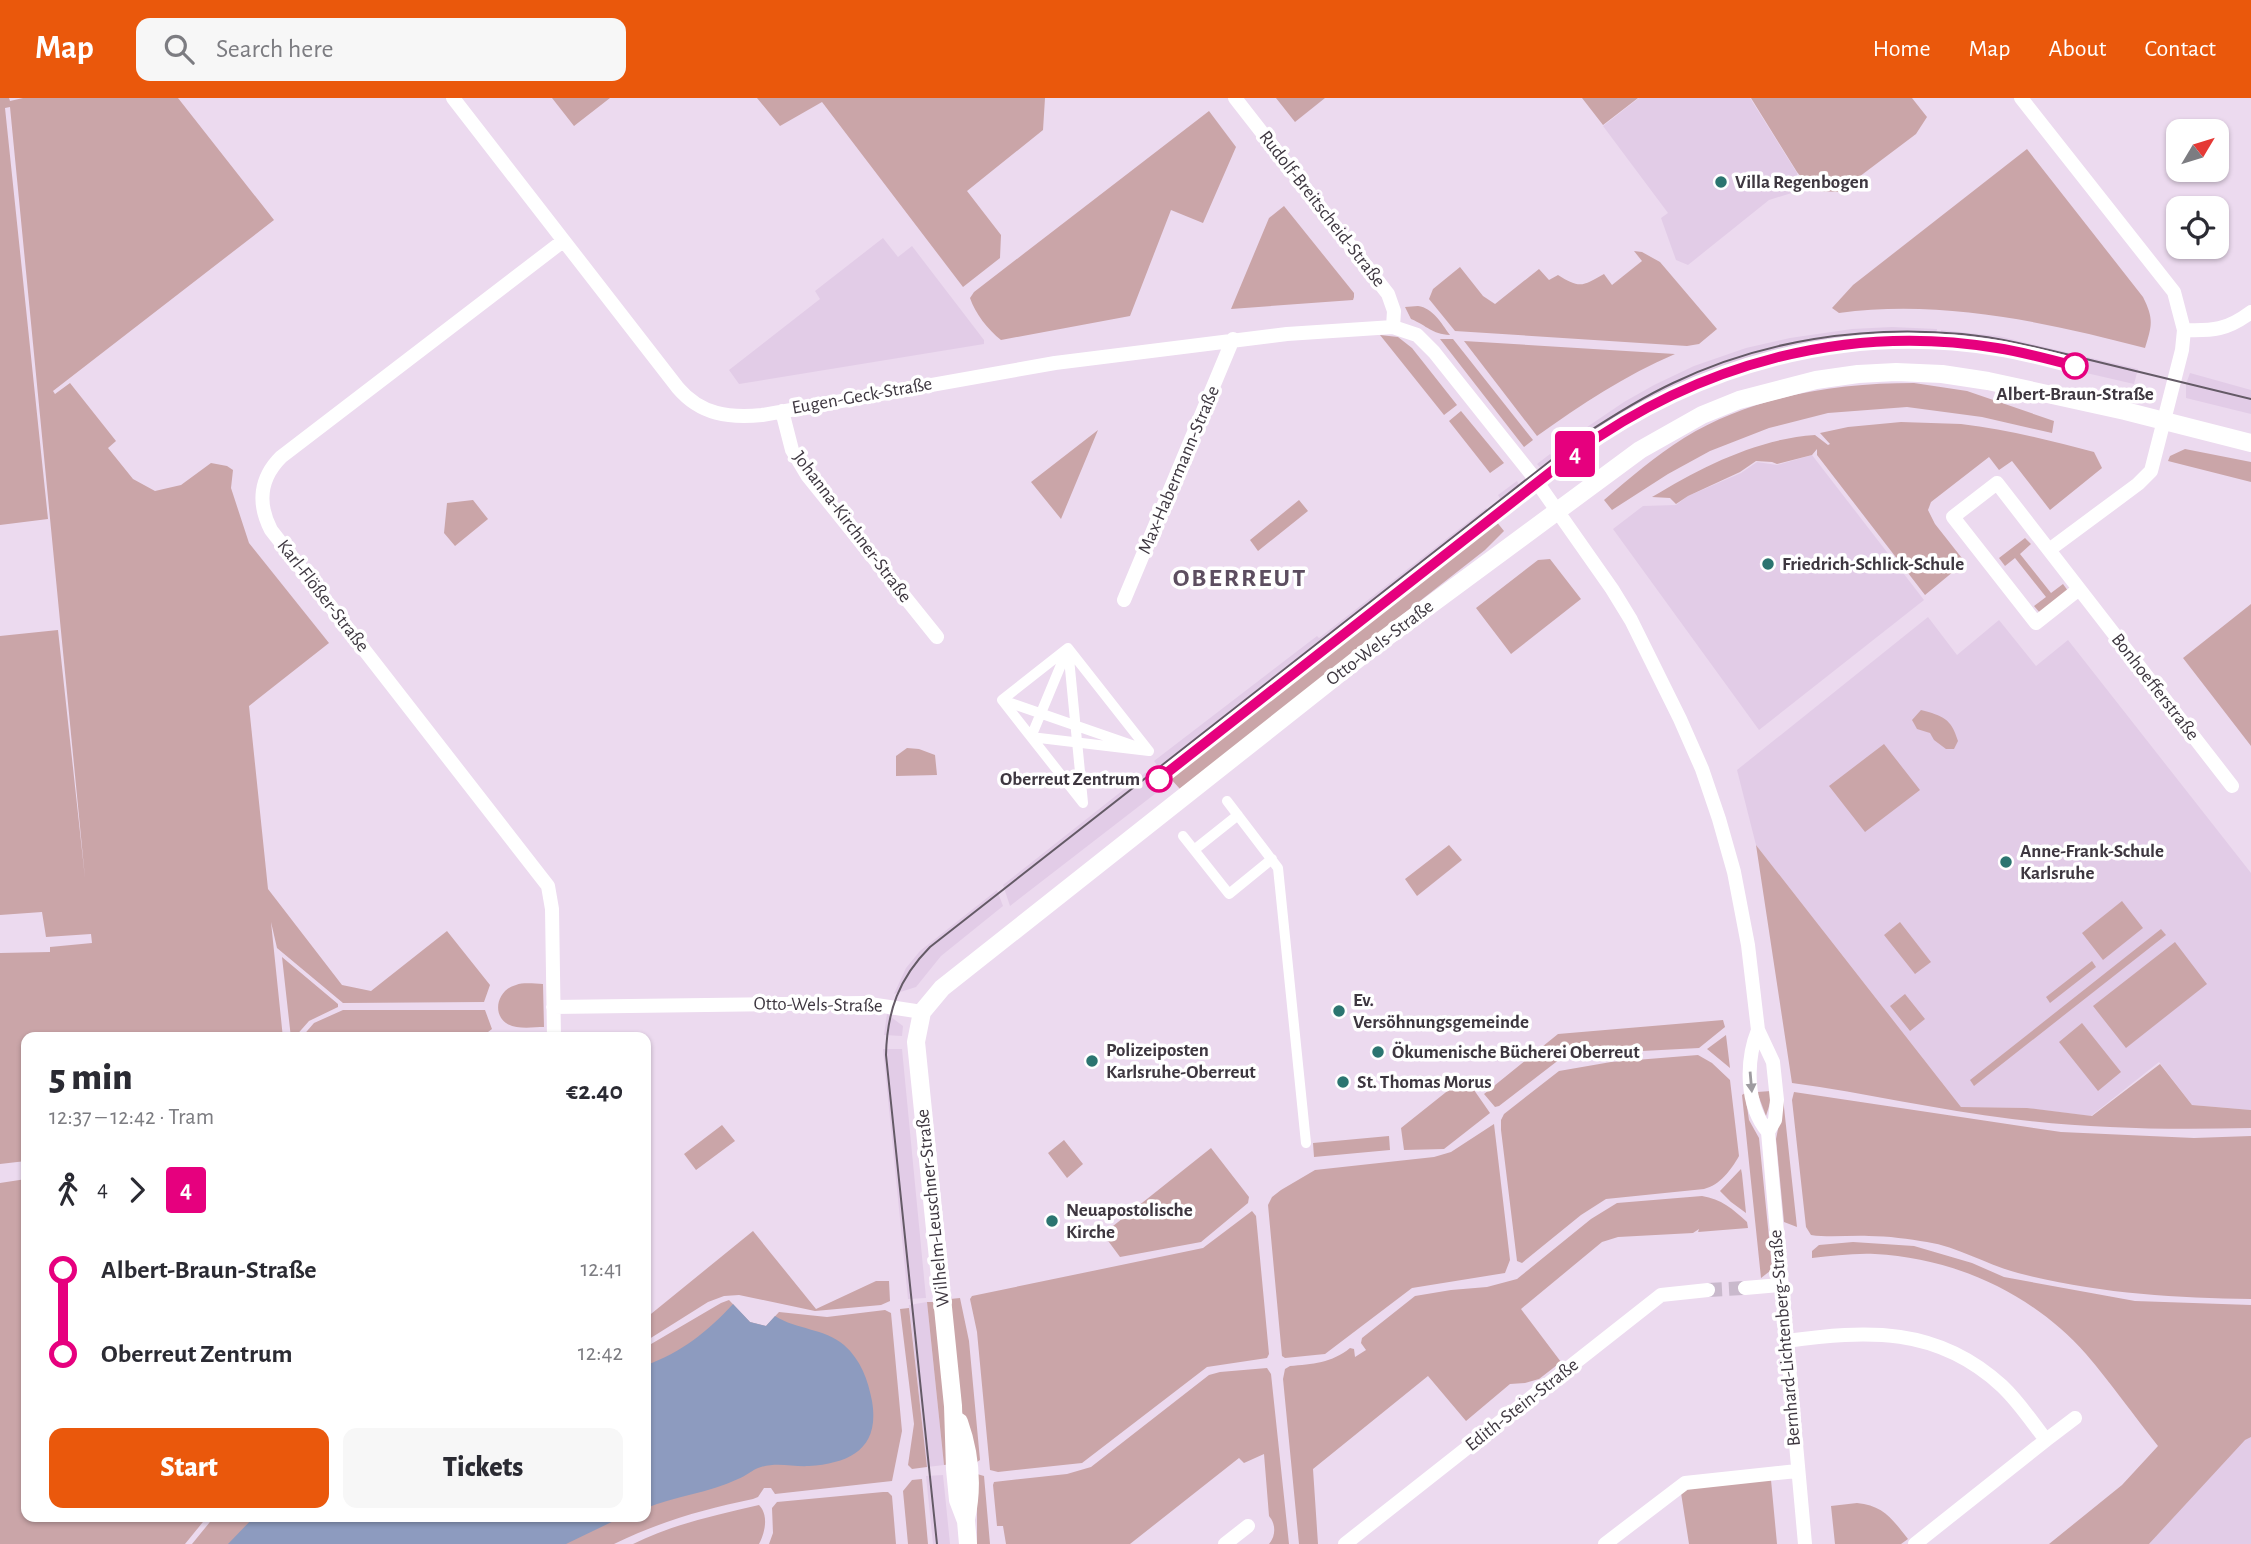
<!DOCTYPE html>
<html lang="en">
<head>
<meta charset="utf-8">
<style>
  :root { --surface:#fff; --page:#f7f7f7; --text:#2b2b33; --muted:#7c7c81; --accent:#ea580c }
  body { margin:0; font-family:"Alegreya Sans",sans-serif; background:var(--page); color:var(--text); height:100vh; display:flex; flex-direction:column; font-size:26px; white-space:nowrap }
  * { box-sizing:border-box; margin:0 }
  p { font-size:23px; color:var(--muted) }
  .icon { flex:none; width:38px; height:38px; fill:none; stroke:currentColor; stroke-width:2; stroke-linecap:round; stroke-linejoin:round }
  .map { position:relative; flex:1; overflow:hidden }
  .sheet { position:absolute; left:21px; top:934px; width:630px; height:490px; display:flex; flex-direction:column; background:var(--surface); border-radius:14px; box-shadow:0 2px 5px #0004 }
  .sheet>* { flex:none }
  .badge { padding:0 14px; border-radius:5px; font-size:24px; line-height:46px }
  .needle { width:46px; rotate:52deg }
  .fabs { position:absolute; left:2166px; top:21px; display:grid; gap:14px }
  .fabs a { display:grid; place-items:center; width:63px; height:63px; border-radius:14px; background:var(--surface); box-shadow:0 2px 5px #0004; font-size:35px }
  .map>.badge { position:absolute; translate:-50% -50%; box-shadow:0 0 0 4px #fff }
  .legs { display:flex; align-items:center; gap:10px; height:77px; padding:0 28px; font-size:23px }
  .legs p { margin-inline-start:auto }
  .overview { display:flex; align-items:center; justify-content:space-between; height:119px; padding:0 28px }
  h1 { font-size:38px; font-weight:800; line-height:52px }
  .button { display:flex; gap:14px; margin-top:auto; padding:14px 28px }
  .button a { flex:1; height:80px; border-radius:14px; background:var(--accent); color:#fff; font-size:28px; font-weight:800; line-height:80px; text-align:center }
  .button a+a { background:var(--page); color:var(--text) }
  ul { padding:0 28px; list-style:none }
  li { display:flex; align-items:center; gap:24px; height:84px; font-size:26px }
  li i { display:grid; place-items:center; width:10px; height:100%; margin:0 9px; background:currentColor }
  li i::after { content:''; width:18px; height:18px; margin:-9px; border:5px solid; border-radius:50%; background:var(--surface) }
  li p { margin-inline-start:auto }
  li:first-child i { background:linear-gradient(#0000 50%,currentColor 0) }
  li:last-child i { background:linear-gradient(currentColor 50%,#0000 0) }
  header { display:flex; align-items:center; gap:42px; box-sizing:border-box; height:98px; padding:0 35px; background:var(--accent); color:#fff }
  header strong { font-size:33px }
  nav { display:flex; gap:38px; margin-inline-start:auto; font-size:24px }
  .search { width:490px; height:63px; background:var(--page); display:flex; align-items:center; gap:18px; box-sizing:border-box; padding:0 24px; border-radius:14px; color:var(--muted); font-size:26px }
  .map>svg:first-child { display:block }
</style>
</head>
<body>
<header>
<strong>Map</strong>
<div class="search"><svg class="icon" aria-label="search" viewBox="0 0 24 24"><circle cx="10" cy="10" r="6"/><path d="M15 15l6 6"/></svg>Search here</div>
<nav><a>Home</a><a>Map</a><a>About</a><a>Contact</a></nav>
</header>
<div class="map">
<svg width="2251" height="1446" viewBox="0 0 2251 1446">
  <rect width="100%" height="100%" fill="#ecdaef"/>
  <!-- built -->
  <path fill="#e2cce7" d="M1639 0H1750L1797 75 1798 93 1769 102 1688 167 1676 162 1661 120 1668 115 1603 28Z
    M883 140 898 159 912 148 984 242V246L739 286 729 272 820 201 815 193Z
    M1892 229 1937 231 1935 248 1856 252 1797 262 1754 272 1703 289 1635 321 1575 363 1562 346 1624 304 1654 287 1694 268 1746 250 1790 240 1852 231Z
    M1941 232 1998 238 2138 271 2134 286 1991 253 1940 249Z
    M2190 275 2251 292V316L2186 300V286Z
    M1550 356 1562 372 1554 378 1543 373 1537 366Z
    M1812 357 1924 502 1759 632 1613 431 1643 408 1676 407 1688 398 1741 375 1757 364 1777 367Z
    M1517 383 1526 400 1508 414 1498 397Z
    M1486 410 1496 423 1168 681 1154 663 1317 538 1319 540Z
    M1928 519 1957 557 1999 522 2036 568 2068 542 2251 775V1012L2192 1007 2159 964 2091 1018 2027 1010 1961 1009 1756 747 1737 672Z
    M1146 674 1160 692 1010 808 1003 787Z
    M997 792 1003 808 941 858 916 889 894 896 906 870 920 853Z
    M887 916 903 928 902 938 884 937Z
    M883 951H902L926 1200 908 1201Z
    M927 1204 944 1367 927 1369 909 1207Z
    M2251 1333V1446H2149Z
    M943 1377 950 1446H933L926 1378Z"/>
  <!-- green -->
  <path fill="#caa5a8" d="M0 0H9L10 3 23 0H178L274 122 53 293 55 296 70 285 116 343 108 350 133 381 155 393 181 387 211 365 227 368 233 372 231 390 249 445 329 545 249 608 268 791 342 887 371 893 447 833 490 887 484 904 343 905 277 850 271 824 283 940H26V1063L0 1066V855L50 854V849L92 845 91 836 46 839 42 814 0 817V538L58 532 85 780 10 9 5 10 48 421 0 427Z
    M552 0H610L574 28Z
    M757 0H1045L1043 32 967 93 1001 137 1000 160 963 189 822 4 780 28Z
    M1276 0H1325L1295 24Z
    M1582 0H1638L1603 27Z
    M1751 0H1912L1927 19 1916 36 1839 94 1819 93 1807 86 1797 74Z
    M1209 13 1236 49 1203 125 1171 112 1130 218 1001 242C988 232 975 215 970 200L974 194Z
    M2027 51 2143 199C2154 221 2152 227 2145 250 2046 224 1941 201 1839 215L1832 210 1853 187Z
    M1284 108 1354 195V199L1353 202 1231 211 1269 120Z
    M1634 153 1642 154 1660 164 1717 231 1699 246 1687 248 1455 233 1429 201 1433 191 1460 169 1483 198 1495 206 1539 171 1549 182 1558 177C1580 191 1583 188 1604 176L1612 187 1642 163Z
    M1418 208C1433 210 1441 225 1450 237 1431 236 1428 228 1411 221L1405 209Z
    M1380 237 1398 239 1412 250 1457 307 1444 317Z
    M1440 241H1453L1533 342 1524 349Z
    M1464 243 1675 256C1624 278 1582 306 1537 338Z
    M1914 285 1967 293 2054 323 2052 335 1982 319 1907 309 1828 315 1769 330 1710 353 1668 376 1612 412 1604 402C1630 380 1655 358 1684 340 1753 298 1835 285 1914 285Z
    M1461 313 1504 365 1490 375 1449 323Z
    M1901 324C1921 325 1941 325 1961 326 2006 331 2051 343 2094 354L2102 370 2050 412 2012 363 1999 372 1989 359 1931 404 1928 412 1935 426 1965 464 1925 497 1817 357V351L1812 357 1777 366 1772 364 1756 363 1740 374 1688 398 1676 406 1670 400 1652 399C1702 369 1756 341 1815 337L1828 347 1830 346 1820 335 1848 329Z
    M1098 332 1061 421 1031 384Z
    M2185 351 2251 364V384L2168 363 2170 358Z
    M473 402 488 421 455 448 444 435 447 405Z
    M1299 402 1308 413 1258 453 1250 442Z
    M1496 423 1504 433 1485 452 1180 691 1170 680Z
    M2025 440 2031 446 2020 456 2051 495 2063 486 2068 493 2040 515 2034 508 2046 499 2015 460 2005 468 1999 460Z
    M1550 461 1581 501 1511 556 1476 510 1538 462Z
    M2251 506V648L2183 560Z
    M1921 612C1943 618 1951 620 1958 643L1954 651H1946L1934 642 1930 635 1917 631 1912 622Z
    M1884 646 1920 692 1865 734 1829 688Z
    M907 650 919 651 935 657 937 677 896 678V658Z
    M1449 747 1462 762 1417 798 1405 781Z
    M1756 747 1961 1009 2027 1010 2092 1018 2160 966 2192 1007 2251 1012V1030C2171 1032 2092 1031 2012 1021 1938 1012 1866 995 1792 985Z
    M2122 803 2143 830 2103 862 2082 835Z
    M1900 824 1931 864 1915 876 1884 837Z
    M2161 831 2166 837 1974 988 1970 982Z
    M2175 844 2207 886 2126 950 2093 908Z
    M282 859 338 906V909L309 923 294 940H291Z
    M2092 863 2096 869 2050 905 2046 899Z
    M543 886 544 929C533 929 516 932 506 925 491 914 499 891 516 887 524 884 535 886 543 886Z
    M1905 896 1925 921 1910 933 1890 908Z
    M343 912H485L492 931 480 940H301L314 925Z
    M1723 922 1725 929 1699 950 1642 953 1560 961 1499 1008 1495 1009 1484 996 1558 936Z
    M2082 925 2121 974 2098 993 2059 944Z
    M1726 937 1730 970 1707 951Z
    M1698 957 1712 965 1730 982 1739 1058C1731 1072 1720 1087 1704 1091L1606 1101 1581 1117 1522 1165 1517 1163 1501 1032V1022L1504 1016 1559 973 1611 964Z
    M1465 979 1490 1015 1444 1051 1404 1052 1401 1030Z
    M1782 991 1797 1129 1784 1124 1776 1041 1781 1016Z
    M1771 993 1770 1005 1766 1018 1757 994Z
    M1794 994 2061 1034 2194 1040 2251 1038V1201C2173 1200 2094 1195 2018 1175 1987 1167 1959 1149 1927 1144 1909 1141 1888 1138 1869 1138 1850 1137 1830 1140 1811 1137L1806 1129 1792 1002Z
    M1745 995 1749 1022 1759 1040 1772 1169 1770 1173 1761 1180 1742 997Z
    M1494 1026 1510 1162 1505 1175 1412 1190 1325 1256 1285 1260 1282 1258 1268 1107 1272 1099 1281 1092 1315 1072 1434 1059 1451 1054Z
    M722 1027 735 1043 696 1072 684 1056Z
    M1389 1038 1390 1052 1314 1059 1313 1045Z
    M1064 1042 1083 1066 1067 1080 1048 1055Z
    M1211 1050 1249 1099 1248 1105 1201 1144 1120 1159 1103 1136Z
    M1741 1071 1742 1076 1746 1115 1731 1104 1720 1093Z
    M26 1081V1419H207L185 1446H0V1085Z
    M1702 1098C1721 1101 1733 1111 1747 1124L1748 1130 1698 1134 1699 1131 1693 1135 1618 1139 1602 1144 1521 1211 1561 1264 1539 1281 1525 1285 1510 1286 1466 1323 1428 1278 1313 1371 1318 1446H1299L1283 1281 1285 1271 1290 1268C1312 1266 1332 1265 1350 1250L1354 1251 1355 1259 1366 1252 1361 1245 1362 1240 1415 1198 1451 1192 1487 1189 1517 1181 1591 1121 1617 1105Z
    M1252 1113 1256 1118 1269 1256 1267 1260 1207 1269 1082 1365 998 1374 990 1372 977 1234 970 1201 972 1198 1203 1150Z
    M753 1133 816 1211 876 1183H889L890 1203 881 1207 815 1213 739 1197 724 1198 708 1204 646 1243V1220Z
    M1853 1144 1914 1148 1972 1165 2004 1179 2135 1203 2251 1207V1339L2245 1342 2149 1446H2049L2122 1387 2158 1348C2134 1318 2111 1285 2086 1256 2033 1196 1955 1160 1875 1156 1854 1155 1832 1158 1812 1160V1153L1819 1147Z
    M960 1200 969 1243 980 1362 977 1364H974L962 1314 950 1201Z
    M729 1202 750 1224 766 1228 779 1214 827 1219 885 1212 891 1215 902 1333 892 1383 775 1396 771 1390H764L758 1399 753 1401C704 1411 659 1424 614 1446H192L214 1419H646V1249L721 1205Z
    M927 1204H934L951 1366 944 1367Z
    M909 1210 927 1369 912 1371 908 1367 914 1326 900 1211Z
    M1267 1270 1271 1276 1289 1446H1269C1276 1438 1276 1426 1269 1418L1264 1356 1244 1365 1239 1360 1130 1446H1006L1003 1428H997L993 1387 994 1384 1067 1376 1091 1369 1209 1277 1220 1274Z
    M977 1376 984 1378 990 1446H977Z
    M922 1381 928 1446H908L903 1393 912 1382Z
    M1771 1382 1777 1446H1689L1681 1395 1692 1389Z
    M883 1394H888L892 1398 896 1446H769L773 1435 772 1410 777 1404Z
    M1857 1405C1883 1407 1893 1422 1908 1441L1901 1446H1835L1831 1408Z
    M759 1407C769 1417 765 1435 759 1446H633C673 1426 716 1417 759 1407Z"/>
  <!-- water -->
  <path fill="#8d9bbf" d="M733 1206 750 1224 766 1228 775 1218C797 1232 824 1230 844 1247 861 1262 868 1282 872 1303 880 1350 851 1365 809 1368 793 1369 778 1364 761 1369 753 1371 746 1378 738 1381 709 1395 675 1398 646 1410V1267C681 1255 708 1233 733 1206Z
    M254 1419H622L566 1446H228Z"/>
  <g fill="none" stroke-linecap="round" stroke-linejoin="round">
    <!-- minor-tunnel -->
    <path stroke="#c9b9cc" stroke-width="14" stroke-dasharray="14 7" stroke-linecap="butt" d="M1708 1192 1745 1190"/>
    <!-- pedestrian -->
    <path stroke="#fff" stroke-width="10" d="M1002 602C1051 619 1100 636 1149 653L1031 639 1068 550C1073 602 1078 654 1083 705
      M1227 703 1278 770 1306 1045
      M1083 705 1002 602 1068 550 1149 653
      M1183 738 1229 796 1272 761
      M1194 752 1238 717"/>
    <!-- minor -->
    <path stroke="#fff" stroke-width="14" d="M453 0 678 290C701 317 729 320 762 317L1055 265 1287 236 1393 229 1417 237 1434 254 1532 377 1612 491 1631 522 1680 621 1702 671 1719 721 1734 774 1748 847 1758 932 1773 964 1777 1002 1775 1022 1768 1034 1805 1446
      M1235 0 1388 196 1394 213 1393 229
      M2021 0 2174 194 2184 232 2182 252 2151 373 2138 386 2049 452
      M2184 232C2213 233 2227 232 2251 214
      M782 313 792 352 807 377 937 539
      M2079 491 2036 525 1953 419 1997 385 2232 688
      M1124 502 1233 241
      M553 909 863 905 922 914
      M1758 932C1746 962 1745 1007 1768 1034
      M554 940 552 811 548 788 271 432C257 405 260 380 281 359L563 143
      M1745 1190 1781 1187
      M1786 1243C1867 1232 1937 1228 2002 1288 2019 1304 2032 1324 2046 1342L1915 1446
      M2046 1342 2075 1320
      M1225 1446 1248 1428
      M1345 1446 1661 1197 1708 1192
      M1605 1446 1685 1385 1797 1373"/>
    <!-- tertiary -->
    <path stroke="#fff" stroke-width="18" d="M959 1324C970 1355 973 1389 966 1421
      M968 1446 966 1423 958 1402 955 1371 953 1308 916 944 922 914 942 890 1368 553 1640 352 1702 317 1739 302 1816 282 1858 276 1896 274 1942 276 1988 283 2125 313 2251 345"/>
    <!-- tram -->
    <path stroke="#645a66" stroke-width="2" d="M937 1446 886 957C887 913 899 880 930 849L1582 338C1611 319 1641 300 1673 285 1762 242 1864 227 1962 236 2004 240 2045 251 2086 261 2141 274 2196 288 2251 301"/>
  </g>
  <!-- one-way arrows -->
  <defs><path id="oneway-solid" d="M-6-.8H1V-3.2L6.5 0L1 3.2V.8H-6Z" transform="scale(1.75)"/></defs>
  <use fill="#9e9ba0" href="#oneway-solid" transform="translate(1751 984) rotate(85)"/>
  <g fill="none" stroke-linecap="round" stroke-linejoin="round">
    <defs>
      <path id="line-1" d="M1159 681 1575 355C1698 266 1847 225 1997 250 2023 254 2049 261 2075 268"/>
    </defs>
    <!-- line-1 casing -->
    <use href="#line-1" stroke="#fff" stroke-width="16"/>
    <!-- line-1 -->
    <use href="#line-1" stroke="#e6007e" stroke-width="10"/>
  </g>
  <!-- markers -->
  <g fill="#2b7470" stroke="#fff" stroke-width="2.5">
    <circle cx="1721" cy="84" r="7"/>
    <circle cx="1768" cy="466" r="7"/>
    <circle cx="2006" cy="764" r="7"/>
    <circle cx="1339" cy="913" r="7"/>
    <circle cx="1378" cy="954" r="7"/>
    <circle cx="1092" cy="963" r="7"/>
    <circle cx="1343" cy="984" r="7"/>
    <circle cx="1052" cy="1123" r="7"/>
  </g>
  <g fill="#fff" stroke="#e6007e" stroke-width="3.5">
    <circle cx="2075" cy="268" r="12"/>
    <circle cx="1159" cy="681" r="12"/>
  </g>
  <g text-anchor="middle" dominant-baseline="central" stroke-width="7" stroke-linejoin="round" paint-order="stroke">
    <!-- poi labels -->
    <g font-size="19" font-weight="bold" fill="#3e3740" stroke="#fff" text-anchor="start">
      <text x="1735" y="84">Villa Regenbogen</text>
      <text x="1782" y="466">Friedrich-Schlick-Schule</text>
      <text x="2020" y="753">Anne-Frank-Schule<tspan x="2020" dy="22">Karlsruhe</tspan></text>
      <text x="1353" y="902">Ev.<tspan x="1353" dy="22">Versöhnungsgemeinde</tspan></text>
      <text x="1106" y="952">Polizeiposten<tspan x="1106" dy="22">Karlsruhe-Oberreut</tspan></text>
      <text x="1392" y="954">Ökumenische Bücherei Oberreut</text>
      <text x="1357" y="984">St. Thomas Morus</text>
      <text x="1066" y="1112">Neuapostolische<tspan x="1066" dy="22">Kirche</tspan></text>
    </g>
    <!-- street labels -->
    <g font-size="19" fill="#3e3740" stroke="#fff">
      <text transform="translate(1322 111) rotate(52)">Rudolf-Breitscheid-Straße</text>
      <text transform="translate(862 298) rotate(-10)">Eugen-Geck-Straße</text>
      <text transform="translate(1179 372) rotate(-67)">Max-Habermann-Straße</text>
      <text transform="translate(852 429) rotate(53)">Johanna-Kirchner-Straße</text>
      <text transform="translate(323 498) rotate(52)">Karl-Flößer-Straße</text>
      <text transform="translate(1380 545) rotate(-37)">Otto-Wels-Straße</text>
      <text transform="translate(2155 589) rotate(52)">Bonhoefferstraße</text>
      <text transform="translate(818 907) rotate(1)">Otto-Wels-Straße</text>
      <text transform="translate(933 1110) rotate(-96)">Wilhelm-Leuschner-Straße</text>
      <text transform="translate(1785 1240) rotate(-95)">Bernhard-Lichtenberg-Straße</text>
      <text transform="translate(1522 1307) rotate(-38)">Edith-Stein-Straße</text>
    </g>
    <!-- stop labels -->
    <g font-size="19" font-weight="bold" fill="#3e3740" stroke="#fff">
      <text x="2075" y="296">Albert-Braun-Straße</text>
      <text x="1140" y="681" text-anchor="end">Oberreut Zentrum</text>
    </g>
    <!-- district labels -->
    <g font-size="26" font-weight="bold" letter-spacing="2" fill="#5d4e60" stroke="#fff">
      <text x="1240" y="480">OBERREUT</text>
    </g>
  </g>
</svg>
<div class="fabs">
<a><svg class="needle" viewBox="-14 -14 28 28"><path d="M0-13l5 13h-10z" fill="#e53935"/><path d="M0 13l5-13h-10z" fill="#7c7c81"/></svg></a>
<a><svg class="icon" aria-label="locate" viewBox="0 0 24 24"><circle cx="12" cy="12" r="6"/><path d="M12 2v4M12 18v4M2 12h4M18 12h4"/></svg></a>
</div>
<b class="badge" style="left:1575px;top:356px;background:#e6007e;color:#fff">4</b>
<section class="sheet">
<div class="overview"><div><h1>5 min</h1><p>12:37 – 12:42 · Tram</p></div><b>€2.40</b></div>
<div class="legs"><svg class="icon" aria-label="walk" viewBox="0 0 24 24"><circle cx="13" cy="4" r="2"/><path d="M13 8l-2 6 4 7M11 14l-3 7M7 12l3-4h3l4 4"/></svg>4<svg class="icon" aria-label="forward" viewBox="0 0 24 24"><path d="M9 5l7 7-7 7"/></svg><b class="badge" style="background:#e6007e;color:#fff">4</b></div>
<ul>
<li><i style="color:#e6007e"></i><b>Albert-Braun-Straße</b><p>12:41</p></li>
<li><i style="color:#e6007e"></i><b>Oberreut Zentrum</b><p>12:42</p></li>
</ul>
<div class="button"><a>Start</a><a>Tickets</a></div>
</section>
</div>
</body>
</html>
